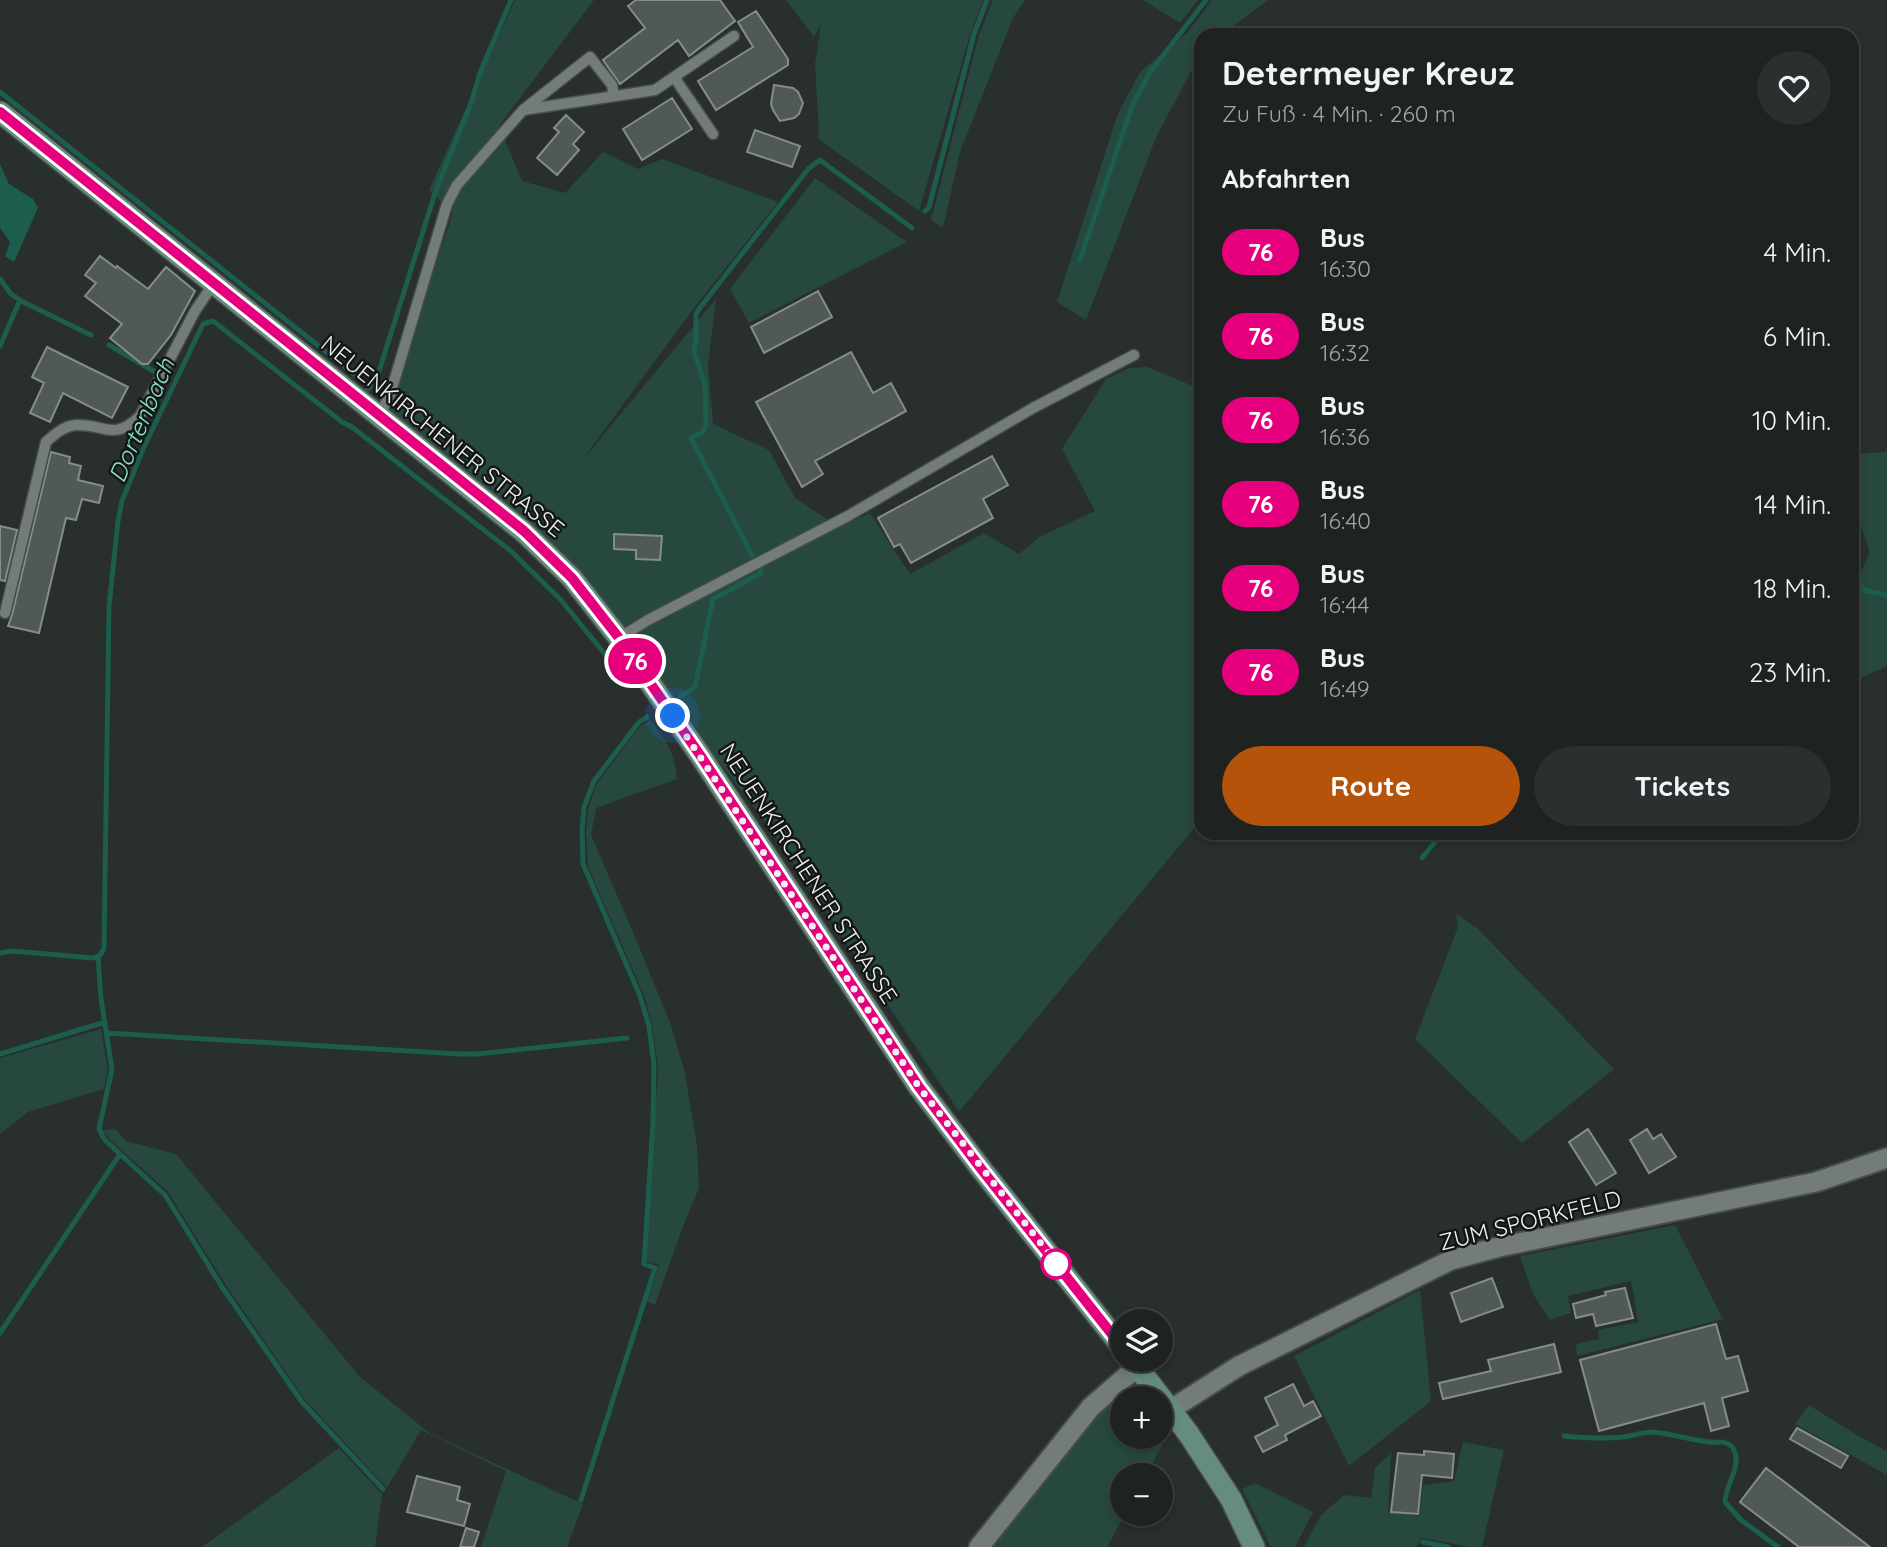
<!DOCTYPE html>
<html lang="de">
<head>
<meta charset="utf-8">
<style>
  :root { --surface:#1e2322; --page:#2b2f2f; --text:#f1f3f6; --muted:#a1a4a5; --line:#3c4040; --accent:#b45309 }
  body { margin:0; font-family:Quicksand,sans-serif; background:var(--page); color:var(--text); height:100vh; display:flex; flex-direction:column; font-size:26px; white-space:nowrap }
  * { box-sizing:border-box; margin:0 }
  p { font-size:23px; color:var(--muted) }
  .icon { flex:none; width:38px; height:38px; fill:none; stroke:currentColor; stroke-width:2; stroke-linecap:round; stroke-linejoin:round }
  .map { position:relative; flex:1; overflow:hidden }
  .drawer { position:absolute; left:1194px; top:28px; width:665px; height:812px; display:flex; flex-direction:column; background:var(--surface); border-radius:21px; box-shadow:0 4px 10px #0003,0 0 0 2px var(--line) }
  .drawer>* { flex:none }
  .badge { padding:0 14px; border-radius:23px; font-size:24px; line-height:46px }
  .buttons { position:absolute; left:1110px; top:1309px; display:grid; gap:14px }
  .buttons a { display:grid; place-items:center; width:63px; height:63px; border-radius:50%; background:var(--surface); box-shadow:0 4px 10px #0003,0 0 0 2px var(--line); font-size:35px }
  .you { position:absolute; width:35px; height:35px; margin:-18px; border:5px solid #fff; border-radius:50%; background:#1a73e8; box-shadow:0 0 0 10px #1a73e833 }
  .map>.badge { position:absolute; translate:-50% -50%; box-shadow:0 0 0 4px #fff }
  h2 { padding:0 28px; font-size:26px; line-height:63px }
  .round { display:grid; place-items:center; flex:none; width:74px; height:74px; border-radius:37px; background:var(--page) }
  .headline { display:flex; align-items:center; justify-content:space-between; height:119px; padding:0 28px }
  h1 { font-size:33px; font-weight:800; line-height:52px }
  .action { display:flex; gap:14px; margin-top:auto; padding:14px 28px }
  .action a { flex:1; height:80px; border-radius:42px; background:var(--accent); color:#fff; font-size:28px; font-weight:800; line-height:80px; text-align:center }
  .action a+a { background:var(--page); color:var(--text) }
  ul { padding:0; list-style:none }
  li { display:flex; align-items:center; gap:21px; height:84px; padding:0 28px }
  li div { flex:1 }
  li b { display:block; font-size:26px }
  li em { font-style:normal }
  li .badge { min-width:77px; font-weight:700; text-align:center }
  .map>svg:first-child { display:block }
</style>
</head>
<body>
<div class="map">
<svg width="1887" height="1547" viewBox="0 0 1887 1547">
  <rect width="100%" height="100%" fill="#282f2d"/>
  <!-- green -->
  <path fill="#26483f" d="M515 0H594L499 126 522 181 565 193 603 152 638 169 662 159 778 202 694 308 580 463 716 299 708 364 713 424 769 450 795 498 839 527 870 513 910 574 984 533 1019 554 1039 537 1095 511 1062 449 1106 379 1129 368 1147 367 1200 389V821L959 1112 774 834 717 759 632 638 579 571 389 414 410 342 453 213 429 190Z
    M786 0H983L970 35 919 211 817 138 819 133 815 64 821 24 814 37Z
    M993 0H1025L1013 18 960 152 943 228 931 220 979 35Z
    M1143 0H1198L1180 23Z
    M1212 0H1268L1221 35H1200V55L1157 135 1086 320 1057 302 1117 116 1140 72 1187 33Z
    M815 178 907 242 749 323 730 289Z
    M1887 452V666L1852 682V580L1858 578 1870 552 1852 501V454Z
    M651 720C667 743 674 750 677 779L596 808 591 835 636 939 671 1025 685 1073 697 1146 699 1188 682 1229 655 1305 647 1302 659 1265 646 1261 658 1068 652 1025 645 998 588 867 586 832 588 810 596 785 640 726Z
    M1456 914 1477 928 1614 1069 1522 1143 1415 1039 1458 927Z
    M101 1029 108 1070 104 1089 28 1112 0 1134V1058Z
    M115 1129 126 1141 176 1154 360 1377 431 1434 583 1504 567 1547H481L506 1471 421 1430 387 1488 305 1400 227 1287 168 1192 110 1140 103 1130Z
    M1675 1225 1723 1319 1577 1356 1576 1344 1599 1339 1598 1330 1638 1322 1631 1281 1568 1296 1571 1313 1550 1320 1533 1294 1520 1256Z
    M1420 1290 1431 1401 1349 1466 1294 1356Z
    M1128 1395 1130 1398H1122V1437H1158L1163 1444 1146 1475H1122V1514H1125L1107 1547H989L1082 1430 1105 1406 1120 1397Z
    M1809 1405 1860 1437 1887 1451V1475L1795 1424Z
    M1463 1442 1504 1450 1482 1547H1470L1422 1538 1416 1547H1304L1321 1515 1344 1495 1371 1498 1375 1468 1391 1453 1388 1512 1419 1516 1423 1485 1454 1481Z
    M339 1448 382 1494 375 1547H202Z
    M1255 1483 1313 1512 1295 1547H1271L1242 1489Z"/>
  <!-- water -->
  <path fill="#1c5d4e" d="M0 164 9 184 33 199 38 208 14 262 5 256 10 242 0 228Z"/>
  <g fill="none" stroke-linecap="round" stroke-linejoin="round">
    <!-- stream -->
    <path stroke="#1c5d4e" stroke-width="5" d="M0 92 370 387
      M925 211 929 207 974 34 987 0
      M1080 260 1132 106 1151 71 1206 0
      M0 279 11 294 23 302 91 335
      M109 345 155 372
      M0 346 20 300
      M367 390 376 381 436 190 470 106 480 73 511 0
      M752 555 691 438 703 432 706 424 705 385 694 351 696 341V314L699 309 809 168 820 160 912 228
      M1852 577 1864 590 1887 595
      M681 696 695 687 713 599 761 573 760 570
      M1422 858 1442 833
      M0 953 12 951 93 958 100 955 104 949 109 606 118 521 122 501 143 449 203 324 213 321 342 422 352 427 512 552 561 600 604 653
      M106 1033 459 1054H477L627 1038
      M0 1054 105 1022
      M120 1154 165 1195 222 1287 302 1402 383 1489
      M0 1333 120 1154 105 1140 99 1129 112 1069 101 999 98 956
      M1564 1436C1584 1438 1604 1439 1624 1437 1633 1436 1642 1432 1651 1432 1671 1433 1690 1440 1710 1442 1715 1443 1722 1441 1726 1443 1729 1444 1733 1447 1734 1450 1742 1466 1725 1486 1725 1502L1741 1520 1778 1547
      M581 1500 655 1268 644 1264 653 1122 654 1065 649 1026 640 996 583 864 582 830 584 807 594 781 639 722 647 717
      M1423 1542 1448 1547"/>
  </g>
  <!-- building -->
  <path fill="#515956" stroke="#858d8a" stroke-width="2" d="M636 0H720L735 21 689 56 678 40 620 84 603 60 645 28 628 6Z
    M756 11 788 59V65L716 110 698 81 753 47 738 22Z
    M774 85 793 88 798 92 803 103 799 114 794 118 780 121 773 110 771 104Z
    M672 98 692 129 642 160 623 129Z
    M566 115 584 132 573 144 579 150 557 175 537 158 559 132 554 128Z
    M755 130 800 146 792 167 747 152Z
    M100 256 116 268 117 266 148 289 166 267 195 291 171 335 148 364H142L110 338 122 324 85 296 96 283 85 275Z
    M818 291 832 317 764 353 751 327Z
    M47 347 128 387 112 418 63 393 50 422 30 413 44 383 32 377Z
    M851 352 873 393 891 383 906 411 815 461 823 474 802 487 756 402Z
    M51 452 70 457 69 463 81 466 78 480 103 486 99 503 82 499 76 520 66 518 39 633 8 626 12 615Z
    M992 456 1008 485 983 499 993 518 911 563 900 544 894 547 878 518Z
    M0 526 17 530 5 581 0 580Z
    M614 534 662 536 660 560 636 559V550L614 549Z
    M1588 1129 1616 1173 1596 1185 1569 1142Z
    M1647 1129 1653 1139 1661 1134 1676 1157 1649 1173 1630 1140Z
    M1492 1278 1503 1307 1461 1322 1451 1293Z
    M1625 1288 1633 1318 1596 1326 1593 1314 1576 1318 1573 1304 1606 1295 1605 1292Z
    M1716 1324 1726 1359 1738 1356 1748 1391 1722 1398 1729 1426 1711 1431 1704 1403 1599 1431 1580 1360Z
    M1554 1344 1561 1372 1443 1399 1439 1383 1491 1371 1488 1360Z
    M1293 1384 1304 1406 1313 1401 1321 1416 1285 1435 1287 1440 1263 1452 1255 1437 1278 1425 1265 1398Z
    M1797 1428 1848 1456 1841 1468 1790 1439Z
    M1424 1451 1454 1454 1452 1478 1422 1475 1418 1514 1391 1512 1398 1453 1424 1455Z
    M1766 1468 1870 1547H1799L1740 1502Z
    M417 1476 460 1487 457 1500 470 1504 464 1526 407 1512Z
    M466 1528 479 1532 474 1547H460Z"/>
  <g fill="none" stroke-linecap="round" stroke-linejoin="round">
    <defs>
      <path id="lane" d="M674 77 713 134
        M523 110 590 57 612 85 614 96
        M379 415 390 395 447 204 457 185 523 110 655 90 734 36
        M5 613 46 442C55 434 64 426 76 425 105 424 113 442 140 416L195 311 214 283
        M619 638 648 620 848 516 1033 408 1134 355"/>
      <path id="street" d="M1170 1410 1239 1366 1451 1260 1499 1247 1816 1182 1887 1158
        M979 1547 1091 1407 1137 1367"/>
      <path id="secondary" d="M0 112 524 532 572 578 619 638 700 755 919 1087 982 1170 1122 1347
        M1132 1360 1188 1433 1231 1499 1254 1547"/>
    </defs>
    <!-- lane casing -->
    <use href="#lane" stroke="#464c4a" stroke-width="13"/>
    <!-- street casing -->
    <use href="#street" stroke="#464c4a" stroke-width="23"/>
    <!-- secondary casing -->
    <use href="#secondary" stroke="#464c4a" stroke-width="24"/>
    <!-- lane -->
    <use href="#lane" stroke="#747c79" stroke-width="10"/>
    <!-- street -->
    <use href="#street" stroke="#747c79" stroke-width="19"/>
    <!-- secondary -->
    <use href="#secondary" stroke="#668c82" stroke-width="21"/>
  </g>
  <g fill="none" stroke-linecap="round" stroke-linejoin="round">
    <defs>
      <path id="line" d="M0 112 524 531 572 578 619 638 700 755 919 1087 982 1170 1122 1347"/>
    </defs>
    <!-- line casing -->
    <use href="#line" stroke="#fff" stroke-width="16"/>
    <!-- line -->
    <use href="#line" stroke="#e6007e" stroke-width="10"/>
    <!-- walk -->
    <path stroke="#edf2f0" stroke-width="7" stroke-dasharray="0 12.6" d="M673 716 919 1087 1060 1268 1056 1264"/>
  </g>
  <!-- markers -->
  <circle fill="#fff" stroke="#e6007e" stroke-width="3.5" cx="1056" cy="1264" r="14"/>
  <g text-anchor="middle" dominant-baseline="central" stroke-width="5" stroke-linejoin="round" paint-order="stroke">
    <!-- street labels -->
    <g font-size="23" fill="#edf2f0" stroke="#141716">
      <text transform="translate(443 436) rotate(39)">NEUENKIRCHENER STRASSE</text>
      <text transform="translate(809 873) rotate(57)">NEUENKIRCHENER STRASSE</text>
      <text transform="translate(1530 1220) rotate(-14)">ZUM SPORKFELD</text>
    </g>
    <!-- water labels -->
    <g font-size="24" font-style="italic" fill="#83e4ca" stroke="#141716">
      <text transform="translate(141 420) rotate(-67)">Dortenbach</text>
    </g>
  </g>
</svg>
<div class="buttons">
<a><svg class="icon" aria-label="layers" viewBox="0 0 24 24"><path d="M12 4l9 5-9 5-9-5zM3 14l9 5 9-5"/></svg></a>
<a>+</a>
<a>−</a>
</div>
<div class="you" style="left:673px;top:716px"></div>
<b class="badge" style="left:635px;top:661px;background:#e6007e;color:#fff">76</b>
<section class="drawer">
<div class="headline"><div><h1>Determeyer Kreuz</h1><p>Zu Fuß · 4 Min. · 260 m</p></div><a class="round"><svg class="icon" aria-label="heart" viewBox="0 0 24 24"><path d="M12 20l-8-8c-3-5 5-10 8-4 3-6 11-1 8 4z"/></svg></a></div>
<h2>Abfahrten</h2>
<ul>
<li><span class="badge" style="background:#e6007e;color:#fff">76</span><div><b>Bus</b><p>16:30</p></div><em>4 Min.</em></li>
<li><span class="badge" style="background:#e6007e;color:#fff">76</span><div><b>Bus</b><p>16:32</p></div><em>6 Min.</em></li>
<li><span class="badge" style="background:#e6007e;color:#fff">76</span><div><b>Bus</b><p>16:36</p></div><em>10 Min.</em></li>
<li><span class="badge" style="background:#e6007e;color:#fff">76</span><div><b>Bus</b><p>16:40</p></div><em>14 Min.</em></li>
<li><span class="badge" style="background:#e6007e;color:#fff">76</span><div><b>Bus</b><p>16:44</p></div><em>18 Min.</em></li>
<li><span class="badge" style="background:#e6007e;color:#fff">76</span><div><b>Bus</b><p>16:49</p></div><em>23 Min.</em></li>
</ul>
<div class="action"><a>Route</a><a>Tickets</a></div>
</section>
</div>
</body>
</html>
